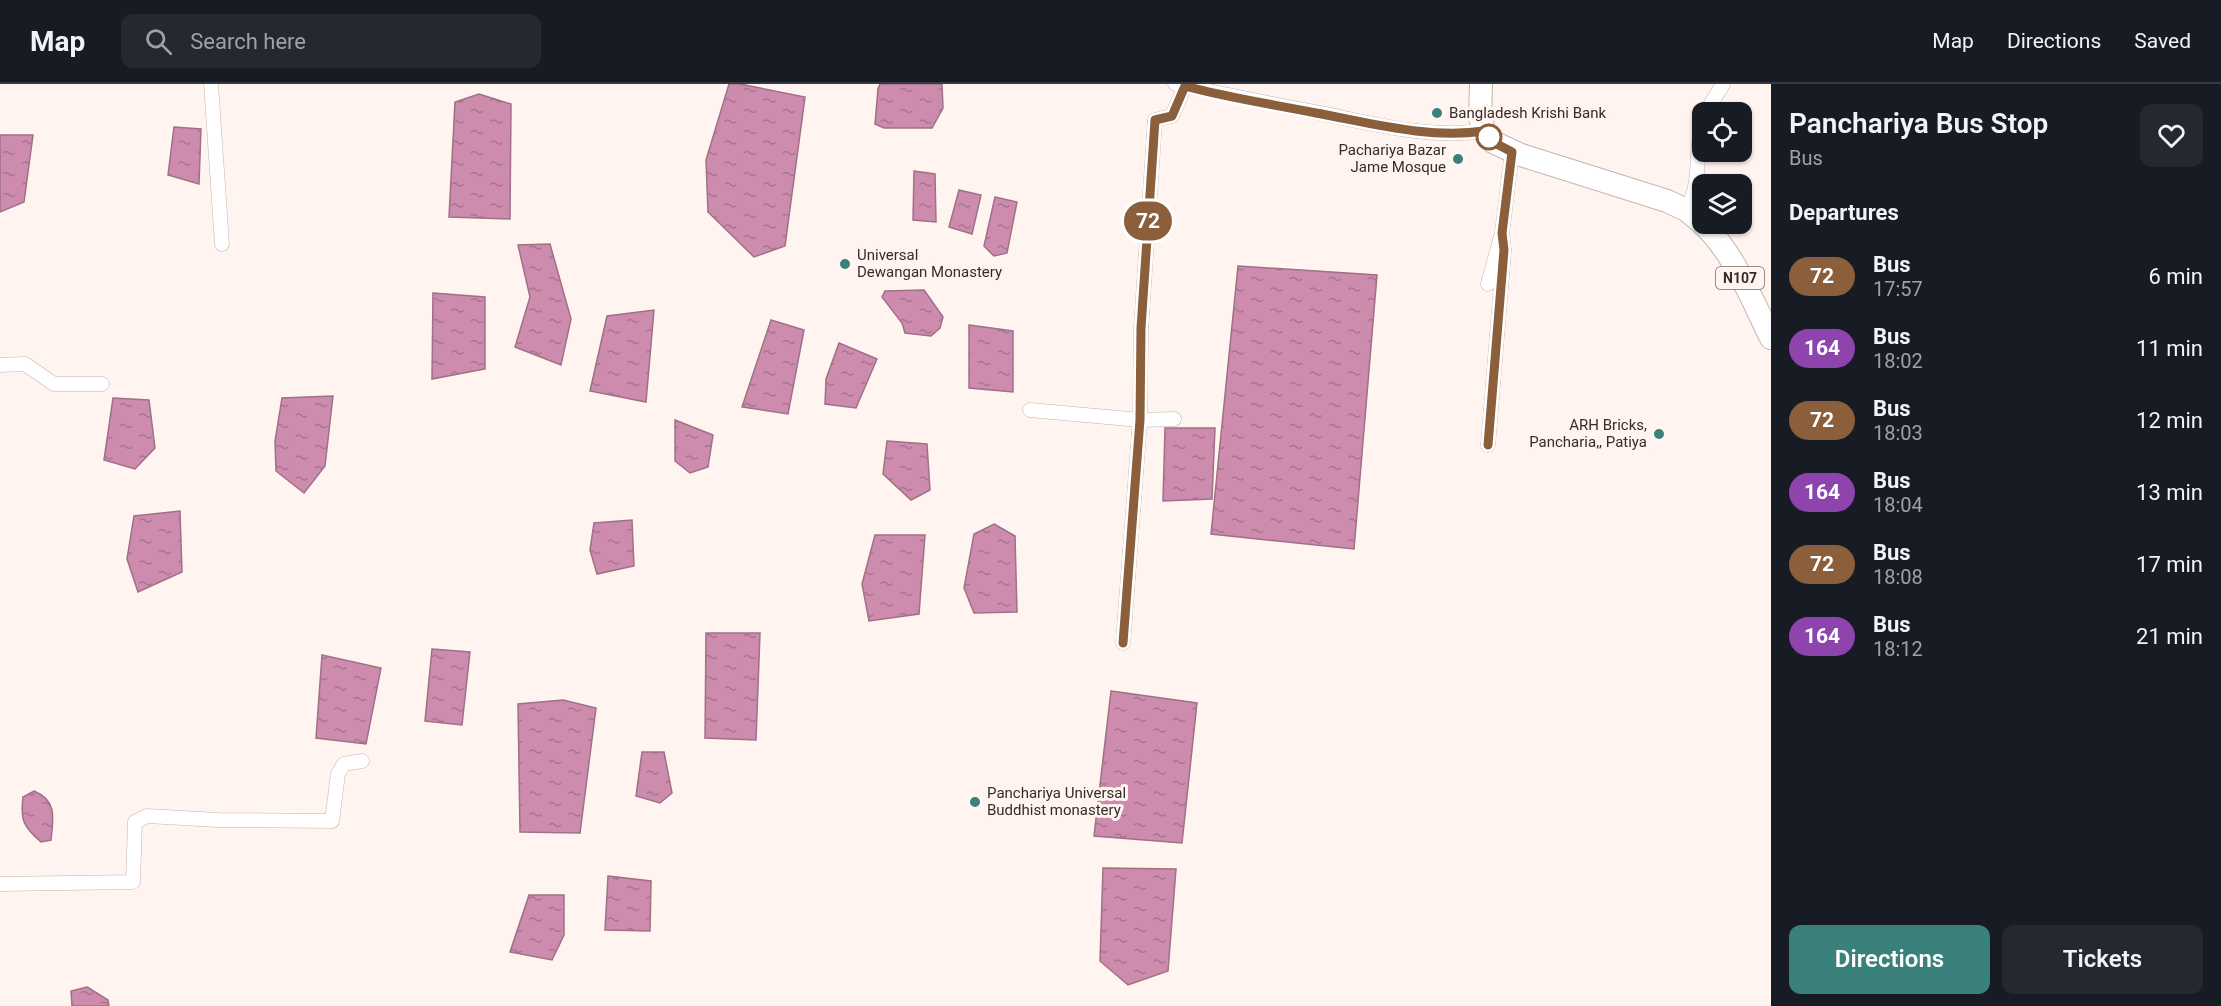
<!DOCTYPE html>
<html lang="en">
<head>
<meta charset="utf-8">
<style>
  :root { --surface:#171b24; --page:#242831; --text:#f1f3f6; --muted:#9ea1a6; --line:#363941; --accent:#3a817b }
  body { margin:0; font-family:Roboto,sans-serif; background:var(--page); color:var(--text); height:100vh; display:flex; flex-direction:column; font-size:22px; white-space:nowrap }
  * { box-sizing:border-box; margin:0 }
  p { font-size:20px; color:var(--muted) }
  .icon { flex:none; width:33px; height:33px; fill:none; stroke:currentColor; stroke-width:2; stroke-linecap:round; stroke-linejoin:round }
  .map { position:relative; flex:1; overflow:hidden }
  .panel { display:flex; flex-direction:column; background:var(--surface); width:450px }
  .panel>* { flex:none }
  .badge { padding:0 12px; border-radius:20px; font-size:21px; line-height:39px }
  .tools { position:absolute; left:1692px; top:18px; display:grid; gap:12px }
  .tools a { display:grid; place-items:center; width:60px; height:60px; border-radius:12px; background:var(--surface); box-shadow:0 2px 4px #0004; font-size:30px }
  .map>.badge { position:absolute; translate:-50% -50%; box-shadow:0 0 0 3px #fff }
  h2 { padding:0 18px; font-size:22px; line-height:54px }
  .round { display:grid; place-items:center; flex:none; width:63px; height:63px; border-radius:12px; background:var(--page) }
  .summary { display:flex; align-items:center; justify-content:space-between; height:102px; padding:0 18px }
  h1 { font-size:28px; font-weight:600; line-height:45px }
  .button { display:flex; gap:12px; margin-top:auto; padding:12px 18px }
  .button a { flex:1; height:69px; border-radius:12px; background:var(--accent); color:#fff; font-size:24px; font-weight:600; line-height:69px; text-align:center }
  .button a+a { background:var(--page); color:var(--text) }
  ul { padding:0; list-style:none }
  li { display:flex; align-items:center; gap:18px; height:72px; padding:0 18px }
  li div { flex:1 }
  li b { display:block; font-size:22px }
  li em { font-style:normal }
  li .badge { min-width:66px; font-weight:700; text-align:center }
  header { display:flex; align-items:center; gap:36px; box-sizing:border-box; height:84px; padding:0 30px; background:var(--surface); border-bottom:2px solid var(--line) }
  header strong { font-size:28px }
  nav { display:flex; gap:33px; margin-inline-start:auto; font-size:21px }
  .search { width:420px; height:54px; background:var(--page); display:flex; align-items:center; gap:15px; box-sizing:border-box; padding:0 21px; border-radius:12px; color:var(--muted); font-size:22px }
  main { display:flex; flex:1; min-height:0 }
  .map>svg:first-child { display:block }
</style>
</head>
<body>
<header>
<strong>Map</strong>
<div class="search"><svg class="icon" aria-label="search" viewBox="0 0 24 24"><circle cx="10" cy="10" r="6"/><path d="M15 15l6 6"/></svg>Search here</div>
<nav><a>Map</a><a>Directions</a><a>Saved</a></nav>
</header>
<main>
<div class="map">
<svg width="1771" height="922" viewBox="0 0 1771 922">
  <defs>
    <pattern id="water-ripples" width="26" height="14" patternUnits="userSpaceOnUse" patternTransform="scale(1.5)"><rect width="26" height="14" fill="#cd8cae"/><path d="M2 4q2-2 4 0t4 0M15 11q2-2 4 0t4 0" fill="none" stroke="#a7738e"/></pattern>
  </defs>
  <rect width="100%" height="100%" fill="#fff4f0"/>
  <!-- water -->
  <path fill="url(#water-ripples)" stroke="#9f7086" stroke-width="1.5" d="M729 0H740L805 13 785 162 754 173 708 128 706 76Z
    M880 0H942L943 24 932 44H884L875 40 878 5Z
    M479 10 511 20 510 135 449 133 455 18Z
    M174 43 201 45 199 100 168 91Z
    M0 51H33L24 118 0 128Z
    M914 87 935 90 936 138 913 136Z
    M959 106 981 111 972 150 949 143Z
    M995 113 1017 118 1007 169 994 172 984 162Z
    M550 160 571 235 561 281 515 263 530 213 518 161Z
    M1238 182 1377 191 1354 465 1211 450Z
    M924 206 943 233 940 244 931 252 905 249 902 239 882 213 885 207Z
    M433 209 485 213V285L432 295Z
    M654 226 646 318 590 307 607 232Z
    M771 236 804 246 788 330 742 323Z
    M969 241 1013 247V308L969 304Z
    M839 259 877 275 856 324 825 320 826 295Z
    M333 312 325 382 304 409 276 387 275 357 282 314Z
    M113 314 149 316 155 364 135 385 104 376Z
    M675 336 713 351 708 383 690 389 675 377Z
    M1165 344H1215L1212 415 1163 417Z
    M887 357 927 360 930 406 911 416 883 390Z
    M180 427 182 488 138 508 127 475 134 432Z
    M632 436 634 482 597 490 590 466 594 439Z
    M994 440 1015 452 1017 528 974 529 964 504 974 450Z
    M875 451H925L919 530 869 537 862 500Z
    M706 549H760L756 656 705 654Z
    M432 565 470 568 462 641 425 637Z
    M322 571 381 584 366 660 316 654Z
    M1111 607 1197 619 1182 759 1094 752Z
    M563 616 596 624 580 749 520 748 518 620Z
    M642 668H664L672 709 660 719 636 712Z
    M34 707C58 717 53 735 51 756L41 758C24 743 20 737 23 713Z
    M1103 784 1176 785 1168 887 1128 901 1100 877Z
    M608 792 651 797 650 847 605 846Z
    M529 811H564V851L552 876 510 868Z
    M87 903 108 916 109 922H72L71 907Z"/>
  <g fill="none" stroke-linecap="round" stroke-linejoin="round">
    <defs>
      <path id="minor" d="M211 0 222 160
        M1175 0C1223 10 1271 20 1320 29 1374 40 1429 55 1484 47
        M1706 28 1723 0
        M1686 126C1703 97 1694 72 1702 41
        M1488 200 1502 149 1512 68
        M0 281 25 280 54 300H102
        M1030 326 1140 336 1174 335
        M1488 361 1504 166 1502 149
        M1123 559 1140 336 1141 244 1155 36 1172 32 1185 2
        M0 800 133 798 135 738 147 732 218 736 332 737 338 690 344 680 362 677"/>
      <path id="trunk" d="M1481 0 1480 33 1484 47 1493 58 1521 71 1667 117 1686 126 1702 139
        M1703 140C1734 169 1752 216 1771 254"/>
    </defs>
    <!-- minor casing -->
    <use href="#minor" stroke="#c5b4ad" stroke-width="15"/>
    <!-- trunk casing -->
    <use href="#trunk" stroke="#c5b4ad" stroke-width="24"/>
    <!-- minor -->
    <use href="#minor" stroke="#fff" stroke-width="14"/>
    <!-- trunk -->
    <use href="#trunk" stroke="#fff" stroke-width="22"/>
  </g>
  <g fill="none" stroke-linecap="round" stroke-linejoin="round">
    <defs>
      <path id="line" d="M1123 559 1140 336 1141 244 1155 36 1172 32 1185 2C1228 14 1272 20 1316 29 1371 39 1428 55 1484 47L1493 58 1512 68 1502 149 1504 166 1488 361"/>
    </defs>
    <!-- line casing -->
    <use href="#line" stroke="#fff" stroke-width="14"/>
    <!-- line -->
    <use href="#line" stroke="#8b5e3c" stroke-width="9"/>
  </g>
  <!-- markers -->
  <g fill="#3a817b" stroke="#fff4f0" stroke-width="2">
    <circle cx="1437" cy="29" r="6"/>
    <circle cx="1458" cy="75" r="6"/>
    <circle cx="845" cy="180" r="6"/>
    <circle cx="1659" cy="350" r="6"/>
    <circle cx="975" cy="718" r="6"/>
  </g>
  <circle fill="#fff" stroke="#8b5e3c" stroke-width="3" cx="1489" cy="53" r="12"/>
  <g text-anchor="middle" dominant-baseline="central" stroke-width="6" stroke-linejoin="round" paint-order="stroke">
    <!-- shield labels -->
    <rect fill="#fff4f0" stroke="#716965" stroke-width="1.5" x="1716" y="183" width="48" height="22" rx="4.5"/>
    <g font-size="14" font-weight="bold" fill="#342d2a">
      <text x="1740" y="194">N107</text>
    </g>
    <!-- poi labels -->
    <g font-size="15" fill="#342d2a" stroke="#fff4f0" text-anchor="start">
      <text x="1449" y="29">Bangladesh Krishi Bank</text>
      <text x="1446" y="66" text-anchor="end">Pachariya Bazar<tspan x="1446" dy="17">Jame Mosque</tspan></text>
      <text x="857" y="171">Universal<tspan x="857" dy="17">Dewangan Monastery</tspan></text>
      <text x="1647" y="341" text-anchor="end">ARH Bricks,<tspan x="1647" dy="17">Pancharia,, Patiya</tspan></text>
      <text x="987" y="709">Panchariya Universal<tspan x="987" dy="17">Buddhist monastery</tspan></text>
    </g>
  </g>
</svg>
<div class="tools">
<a><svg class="icon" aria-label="locate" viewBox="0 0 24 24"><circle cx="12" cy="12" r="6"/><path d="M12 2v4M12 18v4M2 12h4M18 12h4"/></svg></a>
<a><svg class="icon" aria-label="layers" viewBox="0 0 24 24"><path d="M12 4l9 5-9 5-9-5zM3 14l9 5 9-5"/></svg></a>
</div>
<b class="badge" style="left:1148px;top:137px;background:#8b5e3c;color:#fff">72</b>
</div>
<section class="panel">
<div class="summary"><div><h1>Panchariya Bus Stop</h1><p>Bus</p></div><a class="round"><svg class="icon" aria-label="heart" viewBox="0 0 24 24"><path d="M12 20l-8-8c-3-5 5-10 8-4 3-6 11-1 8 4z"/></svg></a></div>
<h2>Departures</h2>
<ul>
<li><span class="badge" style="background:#8b5e3c;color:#fff">72</span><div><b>Bus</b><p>17:57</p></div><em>6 min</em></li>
<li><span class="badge" style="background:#8e44ad;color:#fff">164</span><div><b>Bus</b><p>18:02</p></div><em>11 min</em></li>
<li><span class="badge" style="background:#8b5e3c;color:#fff">72</span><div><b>Bus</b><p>18:03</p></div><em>12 min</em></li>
<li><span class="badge" style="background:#8e44ad;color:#fff">164</span><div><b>Bus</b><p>18:04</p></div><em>13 min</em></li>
<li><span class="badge" style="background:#8b5e3c;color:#fff">72</span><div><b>Bus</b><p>18:08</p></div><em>17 min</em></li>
<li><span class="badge" style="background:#8e44ad;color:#fff">164</span><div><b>Bus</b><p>18:12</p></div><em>21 min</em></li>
</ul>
<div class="button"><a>Directions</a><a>Tickets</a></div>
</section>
</main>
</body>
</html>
